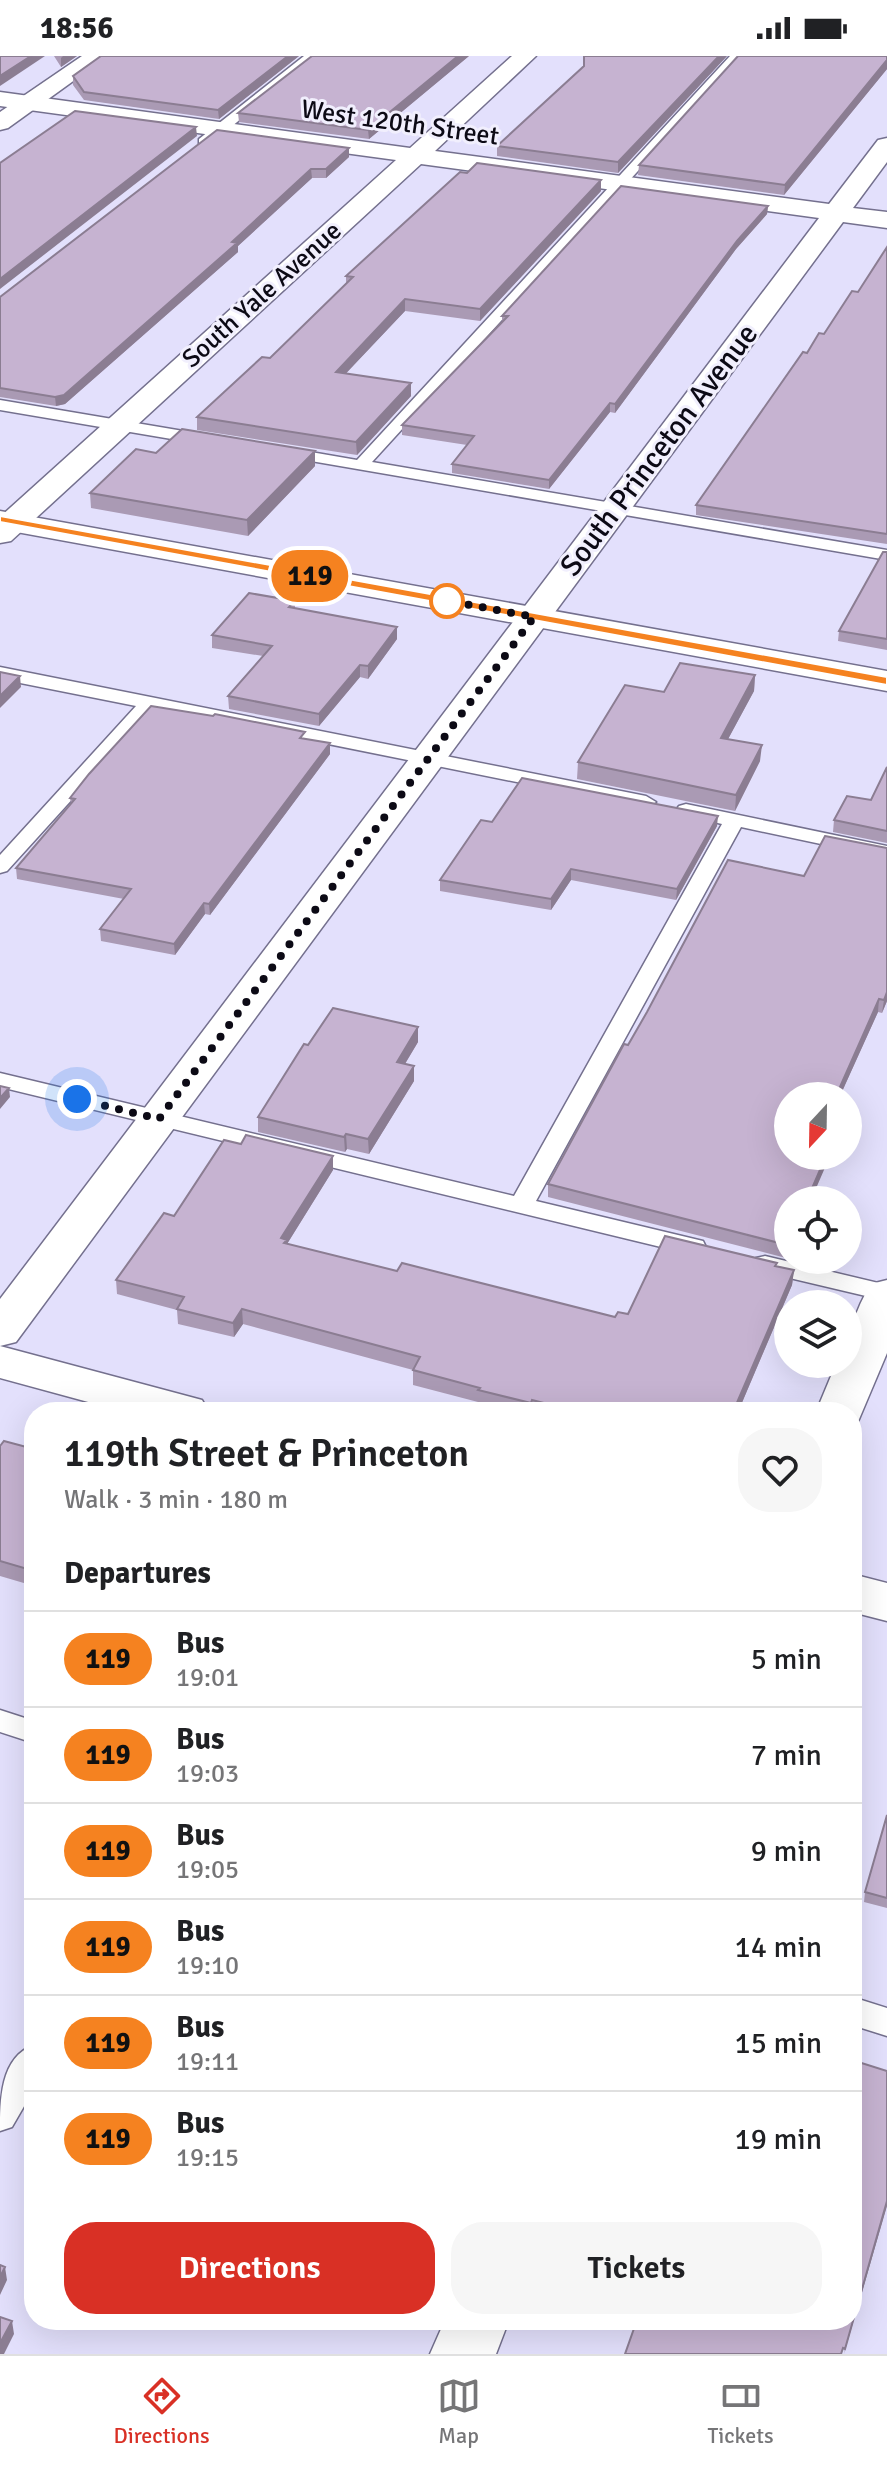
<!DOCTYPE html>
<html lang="en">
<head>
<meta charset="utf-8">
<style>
  :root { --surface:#fff; --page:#f6f6f6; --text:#202124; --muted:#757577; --line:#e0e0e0; --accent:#d93025 }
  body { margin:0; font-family:Signika,sans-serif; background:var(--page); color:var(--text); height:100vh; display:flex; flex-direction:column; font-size:30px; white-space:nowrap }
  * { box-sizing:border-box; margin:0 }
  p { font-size:26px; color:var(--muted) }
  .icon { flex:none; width:44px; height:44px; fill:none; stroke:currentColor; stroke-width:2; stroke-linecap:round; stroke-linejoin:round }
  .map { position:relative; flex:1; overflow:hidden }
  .details { position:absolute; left:24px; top:1346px; width:838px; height:928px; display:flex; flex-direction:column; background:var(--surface); border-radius:32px; box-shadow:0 8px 32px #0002 }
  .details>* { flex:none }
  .badge { padding:0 16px; border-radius:26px; font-size:28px; line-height:52px }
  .needle { width:52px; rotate:202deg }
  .buttons { position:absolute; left:774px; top:1026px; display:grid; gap:16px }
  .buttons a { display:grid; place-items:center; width:88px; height:88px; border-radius:50%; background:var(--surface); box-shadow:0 8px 32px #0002; font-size:40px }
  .you { position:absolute; width:40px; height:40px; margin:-20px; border:6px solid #fff; border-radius:50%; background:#1a73e8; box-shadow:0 0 0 12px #1a73e833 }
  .map>.badge { position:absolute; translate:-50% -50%; box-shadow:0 0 0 4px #fff }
  h2 { padding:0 40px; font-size:30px; line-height:72px }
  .round { display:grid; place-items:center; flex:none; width:84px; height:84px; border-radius:32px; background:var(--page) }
  .summary { display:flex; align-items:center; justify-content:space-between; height:136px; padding:0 40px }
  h1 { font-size:38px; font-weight:600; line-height:60px }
  .cta { display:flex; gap:16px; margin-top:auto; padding:16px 40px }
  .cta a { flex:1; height:92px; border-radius:32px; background:var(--accent); color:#fff; font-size:32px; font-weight:600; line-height:92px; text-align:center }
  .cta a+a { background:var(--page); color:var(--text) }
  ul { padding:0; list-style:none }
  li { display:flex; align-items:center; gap:24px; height:96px; padding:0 40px; border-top:2px solid var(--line) }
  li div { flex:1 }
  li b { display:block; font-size:30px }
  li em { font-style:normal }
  li .badge { min-width:88px; font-weight:700; text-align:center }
  .status { display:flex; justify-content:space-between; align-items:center; height:56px; padding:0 40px; background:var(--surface); direction:ltr }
  .status svg { height:22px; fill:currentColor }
  .tabs { display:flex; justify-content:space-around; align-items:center; height:112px; border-top:2px solid var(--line); background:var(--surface); font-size:22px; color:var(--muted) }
  .tabs a { display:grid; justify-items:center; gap:4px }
  .tabs .on { color:var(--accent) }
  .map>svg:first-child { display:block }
</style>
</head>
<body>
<div class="status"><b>18:56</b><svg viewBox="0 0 49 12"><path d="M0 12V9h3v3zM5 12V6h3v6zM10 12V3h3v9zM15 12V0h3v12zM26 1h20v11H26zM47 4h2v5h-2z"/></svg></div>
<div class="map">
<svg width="887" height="2298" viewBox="0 0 887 2298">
  <rect width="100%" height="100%" fill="#e3e0fc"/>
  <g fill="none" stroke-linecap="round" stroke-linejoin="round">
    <defs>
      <path id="service" d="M304 0H318L209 89H199V83Z
        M730 0H743L372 406 887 494V504L276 399 274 396 282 391 357 404Z
        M0 344 207 379 215 384 207 389 0 354Z
        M0 611 646 740 656 746 646 752 154 653 7 815 0 817V799L136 650 0 623Z
        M686 748 887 790V802L741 771 536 1145 703 1185 706 1191 703 1197 694 1199 0 1031V1017L514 1140 722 768 679 758 676 754 679 750Z
        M765 1200 887 1229V1245L756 1214 753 1208 756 1202Z
        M0 1654 34 1665V1687L0 1676Z
        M852 1941 887 1952V1980L852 1969Z
        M34 1989V2033L12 2071 0 2075C0 2045 0 2001 34 1989Z"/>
      <path id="minor" d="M512 0H536L435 95 829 148 878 84 887 82V106L853 152 887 156V172L843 166 16 1286 0 1290 202 1344 209 1356H125L0 1322V1243L819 162 421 108 11 485 0 487V461L396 104 0 50V36L410 92Z
        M887 1224V1297L857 1368 852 1369V1356H816L836 1308H848C848 1278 855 1254 871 1228Z
        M852 1518 887 1527V1565L852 1556Z
        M445 2264H509L496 2298H430Z"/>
      <path id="tertiary" d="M82 0H108L8 72 0 74V56Z
        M0 455 887 615V635L0 473Z"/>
    </defs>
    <!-- service casing -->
    <use href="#service" stroke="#74708e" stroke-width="3"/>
    <!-- minor casing -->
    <use href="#minor" stroke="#74708e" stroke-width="3"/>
    <!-- tertiary casing -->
    <use href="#tertiary" stroke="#74708e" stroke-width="3"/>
    <!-- service -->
    <use href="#service" fill="#fff" fill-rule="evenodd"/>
    <!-- minor -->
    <use href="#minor" fill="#fff" fill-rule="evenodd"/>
    <!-- tertiary -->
    <use href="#tertiary" fill="#fff" fill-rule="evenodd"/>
  </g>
  <!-- wall -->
  <path fill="#aa9ab4" d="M54 0H77L61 11Z
    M101 0H299L219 63 84 44 73 29V20Z
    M469 0 369 83 239 66 238 57Z
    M727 0 618 117 497 100V90L583 11Z
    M887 0V13L784 139 638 119 639 109Z
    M217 74 349 101 326 122H312L238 190V196L65 348 56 350 0 341V241Z
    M601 135 480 265 405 255 346 317 411 340 357 399 197 374V361L270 302 346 227V220Z
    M768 150 767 158 736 193 615 357 610 356 549 433 452 417V408L467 389 402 379V369L502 266V260Z
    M887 191V488L696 459V449L807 297 858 236Z
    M315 395V410L248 480 91 452 90 437 156 397Z
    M887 496V594L838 585 839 575Z
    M295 545V552L397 571V583L368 623 360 621 319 670 229 653 228 640 263 600 212 592V579Z
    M755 619 754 635 728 683 760 705 735 755 577 723 578 706 664 636Z
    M305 683 330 698 210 859 205 858 175 899 101 885 100 873 124 843 17 823 16 812 71 748 70 742Z
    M887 711V787L833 776 834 764 871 744Z
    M492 766 717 770 676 844 571 824 551 854 440 835V824Z
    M887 792V945L882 957 878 956 840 1040H788V1197L786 1202 548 1141V1128L628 989 804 820Z
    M418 971V986L405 1008 414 1010V1025L369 1098 347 1093 345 1096 258 1076V1061Z
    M241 1088 333 1100V1114L287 1188 397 1215 615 1261 628 1258 777 1210 794 1214 792 1229 738 1356H506L478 1349V1346L413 1329V1314L243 1268 234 1281 178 1268 177 1254 117 1238 116 1224Z
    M0 1390 34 1393V1530L0 1520Z
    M887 1759V1852L864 1846 865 1836Z"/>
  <!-- shaded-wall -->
  <path fill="#8b7d92" d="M31 0H45L0 30V20Z
    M63 0H77L61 11V2Z
    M288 0H299L219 63 218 54Z
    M458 0H469L369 83 368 74Z
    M719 0H727L618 117V106Z
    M887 4V13L784 139 785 129Z
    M196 71 197 80 0 233V223Z
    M349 92V101L326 122V113Z
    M311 113 312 122 238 190V196L65 348 56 350 55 341 232 186Z
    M601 124V135L480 265V253Z
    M768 150 767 158 736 193 615 357V348L737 185Z
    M405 243V255L336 328V316Z
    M411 327V340L357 399 356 386Z
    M610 347V356L549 433V424Z
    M315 395V410L248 480 247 464Z
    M397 571V583L368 623V610Z
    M360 609V621L319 670V658Z
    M755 619 754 635 720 698 721 682Z
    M20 620 21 631 0 652V640Z
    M330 687V698L210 859 209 848Z
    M762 689 760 705 735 755 736 739Z
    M718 760 717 770 676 844 677 833Z
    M571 813V824L551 854V843Z
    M204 847 205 858 175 899 174 888Z
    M887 936V945L882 957 884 944Z
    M879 943 878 956 840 1040H836Z
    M418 971V986L397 1021V1006Z
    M414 1010V1025L369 1098 368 1083Z
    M9 1032 10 1041 0 1053V1042Z
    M346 1078 347 1093 345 1096 344 1081Z
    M333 1100V1114L287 1188 281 1182Z
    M826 1100H830L811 1144H807Z
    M794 1214 792 1229 738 1356H733Z
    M242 1253 243 1268 234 1281 233 1267Z
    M887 2145V2150L844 2298 845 2293Z
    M5 2211 7 2224 0 2239V2221Z
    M12 2265 14 2278 4 2298H0V2287Z"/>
  <!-- building -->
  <path fill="#c6b3d1" stroke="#8b7d92" stroke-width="2" d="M0 0H31L0 20Z
    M101 0H288L218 54 84 36 73 20Z
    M312 0H458L368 74 238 57Z
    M584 0H719L618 106 497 90 584 10Z
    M738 0H887V4L785 129 639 109Z
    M75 55 196 71 0 223V107Z
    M217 74 349 92 326 113H311L232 186 237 187 64 339 55 341 0 332V241Z
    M477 107 601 124 480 253 405 243 336 316 411 327 356 386 197 361 262 301 270 302 353 221 346 220 460 116 467 117Z
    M621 130 768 150 737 185 615 348 610 347 549 424 452 408 474 380 402 369 508 260H502Z
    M887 191V478L696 449 803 296 807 297 819 277 824 278 852 235 858 236Z
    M182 373 315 395 247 464 90 437 136 393 156 397Z
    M883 496H887V583L839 575Z
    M249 537 295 545 289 551 397 571 368 610 360 609 319 658 228 640 272 590 212 579Z
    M680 607 755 619 721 682 762 689 736 739 578 706 625 629 664 636Z
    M0 616 20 620 0 640Z
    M151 650 213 660 215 658 305 676 300 682 330 687 209 848 204 847 174 888 100 873 131 833 16 812 75 743 70 742 89 718Z
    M887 711V775L834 764 847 740 871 744Z
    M522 722 718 760 677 833 571 813 551 843 440 824 481 764 492 766Z
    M825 780 887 792V936L884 944 879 943 836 1040H788V1100H826L807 1144H788L787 1189 548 1128 624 988 628 989 647 956 728 804 804 820Z
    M333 952 418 971 397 1006 414 1010 368 1083 346 1078 344 1081 258 1061 304 988 308 989Z
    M0 1030 9 1032 0 1042Z
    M246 1079 333 1100 281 1182 287 1184 284 1187 397 1215 402 1207 615 1261 618 1256 628 1258 665 1180 777 1207 775 1210 794 1214 733 1356H579L532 1344 531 1347 478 1334 480 1332 413 1314 420 1301 242 1253 233 1267 177 1253 184 1241 116 1224 164 1157 174 1160 224 1084 241 1088Z
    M4 1385 34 1393V1515L0 1505V1390Z
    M887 1759V1842L865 1836Z
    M852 2004 887 2015V2145L845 2293 843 2292 841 2298H625L637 2264H852Z
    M0 2209 5 2211 0 2221Z
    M0 2261 12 2265 0 2287Z"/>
  <!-- line -->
  <path fill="#f58220" stroke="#fff" stroke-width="2" d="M0 460 887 621V629L0 466Z"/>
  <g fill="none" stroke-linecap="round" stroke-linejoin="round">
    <!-- walk -->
    <path stroke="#0c0a15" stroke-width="8" stroke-dasharray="0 14.4" d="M77 1043 159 1063 534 561 444 544 447 545"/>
  </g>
  <!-- markers -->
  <circle fill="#fff" stroke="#f58220" stroke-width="4" cx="447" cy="545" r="16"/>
  <g text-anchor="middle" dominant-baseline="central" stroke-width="6" stroke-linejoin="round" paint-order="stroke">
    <!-- far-street labels -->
    <g font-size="26" fill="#0c0a15" stroke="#f1effd">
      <text transform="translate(400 67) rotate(8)">West 120th Street</text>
      <text transform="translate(262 239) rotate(-42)">South Yale Avenue</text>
    </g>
    <!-- street labels -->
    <g font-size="30" fill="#0c0a15" stroke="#f1effd">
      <text transform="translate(659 394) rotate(-53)">South Princeton Avenue</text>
    </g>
  </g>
</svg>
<div class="buttons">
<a><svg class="needle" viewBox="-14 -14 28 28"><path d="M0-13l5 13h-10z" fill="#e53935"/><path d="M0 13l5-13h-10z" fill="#757577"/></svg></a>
<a><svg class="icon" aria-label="locate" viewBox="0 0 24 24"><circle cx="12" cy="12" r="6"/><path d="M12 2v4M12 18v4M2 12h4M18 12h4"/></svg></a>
<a><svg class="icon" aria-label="layers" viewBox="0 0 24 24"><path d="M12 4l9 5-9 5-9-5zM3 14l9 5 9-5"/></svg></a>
</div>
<div class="you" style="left:77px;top:1043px"></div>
<b class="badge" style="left:310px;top:520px;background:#f58220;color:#111">119</b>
<section class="details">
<div class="summary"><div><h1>119th Street &amp; Princeton</h1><p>Walk · 3 min · 180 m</p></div><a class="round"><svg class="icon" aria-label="heart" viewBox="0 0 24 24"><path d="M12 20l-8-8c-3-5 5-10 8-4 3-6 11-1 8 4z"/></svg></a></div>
<h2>Departures</h2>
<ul>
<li><span class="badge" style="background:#f58220;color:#111">119</span><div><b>Bus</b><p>19:01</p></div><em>5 min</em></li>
<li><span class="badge" style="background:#f58220;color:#111">119</span><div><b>Bus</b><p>19:03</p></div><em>7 min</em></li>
<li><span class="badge" style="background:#f58220;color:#111">119</span><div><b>Bus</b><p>19:05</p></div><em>9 min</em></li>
<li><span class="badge" style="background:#f58220;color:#111">119</span><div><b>Bus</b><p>19:10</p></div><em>14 min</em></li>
<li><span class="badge" style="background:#f58220;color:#111">119</span><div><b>Bus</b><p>19:11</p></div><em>15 min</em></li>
<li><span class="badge" style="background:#f58220;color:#111">119</span><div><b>Bus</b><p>19:15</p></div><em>19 min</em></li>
</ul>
<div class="cta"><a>Directions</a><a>Tickets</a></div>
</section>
</div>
<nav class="tabs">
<a class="on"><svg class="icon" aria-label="directions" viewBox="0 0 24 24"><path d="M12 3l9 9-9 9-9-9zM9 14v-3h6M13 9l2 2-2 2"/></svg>Directions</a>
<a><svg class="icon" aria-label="map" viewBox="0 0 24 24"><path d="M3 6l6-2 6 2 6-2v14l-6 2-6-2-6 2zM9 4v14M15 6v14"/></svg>Map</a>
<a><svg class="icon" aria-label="tickets" viewBox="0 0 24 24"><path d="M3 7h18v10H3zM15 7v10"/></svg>Tickets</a>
</nav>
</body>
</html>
